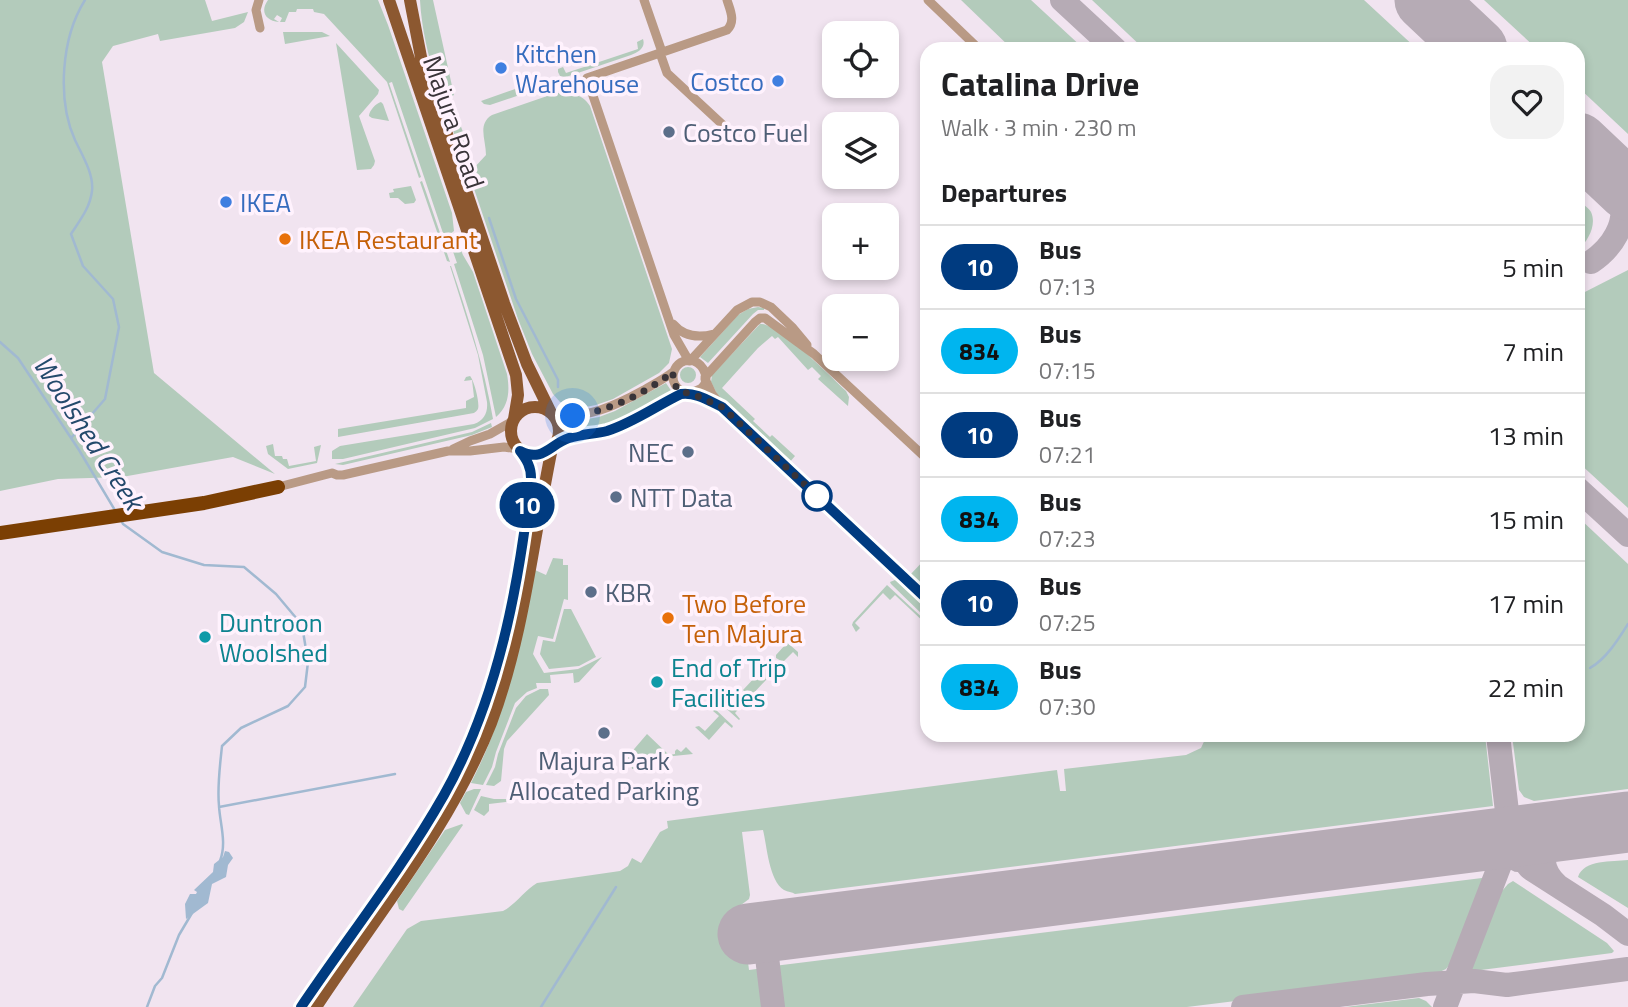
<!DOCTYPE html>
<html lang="en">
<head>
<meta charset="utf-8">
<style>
  :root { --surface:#fff; --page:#f2f2f2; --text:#202124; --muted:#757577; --line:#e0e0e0 }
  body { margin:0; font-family:"Titillium Web",sans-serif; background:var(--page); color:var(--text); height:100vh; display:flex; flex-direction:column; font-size:26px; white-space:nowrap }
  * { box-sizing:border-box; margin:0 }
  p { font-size:23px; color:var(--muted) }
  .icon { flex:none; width:38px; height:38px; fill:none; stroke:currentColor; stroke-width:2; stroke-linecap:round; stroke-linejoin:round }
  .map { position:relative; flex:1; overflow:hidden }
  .drawer { position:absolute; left:920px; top:42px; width:665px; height:700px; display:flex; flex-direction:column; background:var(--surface); border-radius:21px; box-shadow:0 4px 10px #0003 }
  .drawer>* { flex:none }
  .badge { padding:0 14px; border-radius:23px; font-size:24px; line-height:46px }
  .tools { position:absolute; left:822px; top:21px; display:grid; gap:14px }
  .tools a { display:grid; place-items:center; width:77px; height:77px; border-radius:14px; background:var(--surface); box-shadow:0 4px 10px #0003; font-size:35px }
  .you { position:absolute; width:35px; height:35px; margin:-18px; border:5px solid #fff; border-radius:50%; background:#1a73e8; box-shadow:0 0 0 10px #1a73e833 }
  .map>.badge { position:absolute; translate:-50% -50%; box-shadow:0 0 0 4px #fff }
  h2 { padding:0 21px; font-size:26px; line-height:63px }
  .round { display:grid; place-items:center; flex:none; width:74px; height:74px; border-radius:21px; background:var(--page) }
  .head { display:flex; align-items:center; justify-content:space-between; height:119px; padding:0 21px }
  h1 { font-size:33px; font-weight:700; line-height:52px }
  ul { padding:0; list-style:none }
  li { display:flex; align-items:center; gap:21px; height:84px; padding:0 21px; border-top:2px solid var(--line) }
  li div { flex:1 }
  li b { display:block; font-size:26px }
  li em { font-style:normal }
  li .badge { min-width:77px; font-weight:700; text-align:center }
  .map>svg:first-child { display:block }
</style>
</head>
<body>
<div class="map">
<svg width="1628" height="1007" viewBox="0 0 1628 1007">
  <rect width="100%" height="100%" fill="#f1e4f0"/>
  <!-- green -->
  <path fill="#b3cbbb" d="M0 0H205L212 21 248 12 244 22 235 28 160 41 158 34 113 46 102 62 154 373 275 474 233 457 122 477 58 479 0 491Z
    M268 0H378L388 25 452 213 454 231 450 234 452 240 446 242 392 82 389 83 421 177 419 178 387 82 324 14 314 12 313 9H297L296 12H289L285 22H280L282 18 277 15 274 19 279 22C265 21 260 11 268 0Z
    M420 0H433L454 95 450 97 470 151 464 161C446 109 423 56 420 0Z
    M961 0H1031L1084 49H1012Z
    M1092 0H1364L1417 49H1144Z
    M1484 0H1628V134L1579 88 1578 49H1537Z
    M283 32H322L330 36 285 44Z
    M643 39C646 48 638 52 631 55L566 77 560 76 558 72V69L563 67 566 73 638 49 637 42Z
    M336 43 379 90 378 94 359 116 375 161 374 165 371 169 357 170Z
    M538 81 540 88 490 105 484 104 481 101Z
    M556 93C570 93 582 93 590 106L672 349 669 363 659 373 613 399 596 405 575 409 571 404 560 402 553 394 532 354 518 319 470 177 473 169 486 155C486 140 477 124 492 115Z
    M381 102 383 104 389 121 372 118 369 116C369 111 376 103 381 102Z
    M422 181 426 192 450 262 447 261 420 182Z
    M411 186 416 200 414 203 405 204 398 198H390L389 193 394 192 393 189Z
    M1579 200C1582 204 1589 208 1591 212 1597 225 1588 241 1579 249Z
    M457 241 463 255 473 272 507 374C510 391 509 406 496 417L483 355 454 264 457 263 450 243Z
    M450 266H451C468 316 484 366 493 419L475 428 343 459H332V451L340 446 474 424C484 420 488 413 487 402L478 355Z
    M1628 270V508L1578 462 1579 295Z
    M758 307 764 308V310H758L753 314 708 363 700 357 738 315 748 309Z
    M760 324C779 323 831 377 846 391L849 397 848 406 818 379 821 376 812 367 808 370 778 337 775 339 772 336 758 348 722 388 755 419 753 421 770 437 772 435 795 456 789 463 718 396 711 382 712 375Z
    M680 375a8 8 0 1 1 16 0a8 8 0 1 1-16 0Z
    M470 376C474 380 480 403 478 409 477 411 475 412 474 413L338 437V429L466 408V401L474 397 472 380 464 381 466 377Z
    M666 383 672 392 622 420 602 427 577 432 578 427 575 421 599 417 615 411Z
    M491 423 492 427 472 435 343 465 335 464 472 432Z
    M273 444 275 456H282L283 459H287L289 466 316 461 314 447 321 445 317 463 288 469 268 454 266 446Z
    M1579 518 1628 564V789L1534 801 1524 797 1519 790 1512 735H1578Z
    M927 557V592L909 576Z
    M553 558 563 559V565H568V600L564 599 553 639 538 636 533 654 544 673 578 669 602 657 579 682 574 683 573 673 550 675 551 683H536L537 688 527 692 515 703 496 752 492 767 483 785 471 783C479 767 487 750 493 733 513 680 525 626 535 570L546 575Z
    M895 580 902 583 927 607V619L891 584 890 582Z
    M887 585 927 622V625L895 595 890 600 883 593 855 623 860 628 856 632 852 625 853 622Z
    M564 609H571L596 657 579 666 549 669 540 654 543 640 555 642Z
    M782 638 798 652V657L793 652 783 662 776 658V655L785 645 780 639Z
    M772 659 778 664 779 666 750 697 743 690Z
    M540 689H548L549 695 507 741 504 749 501 781 494 786 486 785 495 767 498 754 516 708 526 696Z
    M740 694 747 700 735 713 740 719 739 720 720 703 722 701 728 706Z
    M715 709 733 726 732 728 725 722 709 740 695 727 699 726 705 731 719 716 713 711Z
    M647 734 669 755 675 754V751L677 749 681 752 686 747 693 754 654 758V766L632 769 631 761 623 762Z
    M1207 735H1485L1493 806 795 894C792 892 788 892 784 890 769 881 767 846 763 830L742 832 750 895 749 899 741 905 749 970 764 968 768 1007H353L407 929 421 921 503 911C516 904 524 891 537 883L620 871 628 866 632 858 641 863 660 832 668 828 667 821 1057 770 1060 791H1066L1064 769 1186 755 1201 748Z
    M474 789H481L469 815 466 814 460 803 466 792Z
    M514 793 515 801 489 804V811L484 816 474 810 481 796 494 799H513Z
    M462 824 463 825 403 911 399 909 397 901 445 830Z
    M1628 860V908L1578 877C1584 859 1612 862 1628 860Z
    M1482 878 1484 883 1483 888 1457 955 1446 969 1429 977 1187 1007H778L774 966Z
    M1513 881 1607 943 1614 951 1612 953 1473 971 1471 969 1502 891 1508 884Z
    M1419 998 1426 1001 1432 1007H1345Z"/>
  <!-- water -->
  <path fill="#a1b9d1" d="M225 851 229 852 233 858 228 865 226 877 212 884 208 903 186 919 185 904 190 894H196L197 892 194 890 213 872 214 864 223 857Z"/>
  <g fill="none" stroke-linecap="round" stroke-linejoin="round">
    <!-- stream -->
    <path stroke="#a1b9d1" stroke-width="2.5" d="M474 175 477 183
      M489 218 516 299 558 380V387
      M0 342 18 358 79 450 116 512
      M72 437 105 399 119 327 113 299 83 266 71 234C80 220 90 208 92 191 94 174 82 155 75 140 57 100 61 38 85 0
      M121 520 123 524 162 552 204 565 244 567 276 594 302 625 308 662 305 687 288 706 241 728 222 746C220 766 217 786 219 806 220 824 227 843 220 861
      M1590 668C1606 659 1618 640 1628 624
      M219 807 395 774
      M147 1007 155 986 162 978 179 935 192 913
      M541 1007 616 887"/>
    <!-- taxiway -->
    <path stroke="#b6abb5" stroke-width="24" d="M1062 0 1115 49
      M1591 262C1612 248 1628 224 1621 197 1618 185 1609 174 1601 164
      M1578 489 1628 535
      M1498 735 1510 837 1517 852 1530 868 1603 915 1628 934
      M1451 844C1479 844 1494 845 1518 860
      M1557 885C1542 872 1537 849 1556 836 1562 832 1570 831 1578 828
      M764 932 773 1007
      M1243 1007 1427 984 1474 981 1507 985 1628 969
      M1445 1007 1506 849 1510 832"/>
    <!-- runway -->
    <path stroke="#b6abb5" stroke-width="61" d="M1425 0 1477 49
      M1578 143 1628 190
      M748 934 1628 822"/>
    <!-- minor -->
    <path stroke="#b99a85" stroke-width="9" d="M259 0 256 10 260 28
      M644 0 662 52
      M928 0 979 49
      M660 53 667 73 723 125
      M673 324C684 337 699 338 714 334
      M689 361 674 335 587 78 727 30C736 21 730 10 727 0
      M690 361 737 310 752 302H760L771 307 792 327 807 345
      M705 377 755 322 760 318H765L814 354 928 460
      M705 379 712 394 722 407 928 600
      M689 394 701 397 721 407
      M553 415C587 419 615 406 644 390 654 384 664 379 673 372
      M555 444C574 436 590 436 608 430 632 422 653 408 676 396 687 391 711 394 705 373 703 367 699 363 694 361 673 355 663 387 687 393
      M453 449 470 441 490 434 513 421
      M278 487 332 473 337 475H343L448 451H470L504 447 518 449"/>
    <!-- major -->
    <path stroke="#8c5830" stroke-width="12" d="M389 0 516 375 518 395 514 419
      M410 0 421 57 504 303 527 364 551 413
      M511 431a24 24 0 1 1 48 0a24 24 0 1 1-48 0Z
      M301 1007C349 936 402 869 444 795 480 731 498 667 513 595 521 557 530 514 531 474L529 463 520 451
      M316 1007C377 914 450 828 491 723 524 635 533 540 552 448"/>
    <!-- highway -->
    <path stroke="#7b3f03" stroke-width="14" d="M0 533 204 503 278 487"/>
  </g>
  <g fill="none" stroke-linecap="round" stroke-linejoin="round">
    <defs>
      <path id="line" d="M301 1007C349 936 402 869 444 795 498 699 519 587 531 478 531 467 527 460 520 451 543 463 550 444 569 438 581 434 595 434 607 431 633 423 656 406 681 394 696 392 709 401 722 407L928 600"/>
    </defs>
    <!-- line casing -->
    <use href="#line" stroke="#fff" stroke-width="16"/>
    <!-- line -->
    <use href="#line" stroke="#003b80" stroke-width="10"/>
    <!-- walk -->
    <path stroke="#393439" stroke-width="7" stroke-dasharray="0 12.6" d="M573 416C609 411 644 394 673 372V383L680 391 697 396 722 407 818 497 817 496"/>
  </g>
  <!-- markers -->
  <g fill="#3f7fe0" stroke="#fff2fd" stroke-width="2.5">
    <circle cx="501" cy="68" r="7"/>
    <circle cx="778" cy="81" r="7"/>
    <circle cx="226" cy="202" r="7"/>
  </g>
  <g fill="#5c6f8a" stroke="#fff2fd" stroke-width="2.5">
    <circle cx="669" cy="132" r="7"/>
    <circle cx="688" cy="452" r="7"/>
    <circle cx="616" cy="497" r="7"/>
    <circle cx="591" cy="592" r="7"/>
    <circle cx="604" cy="733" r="7"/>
  </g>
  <g fill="#e8710a" stroke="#fff2fd" stroke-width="2.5">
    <circle cx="285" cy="239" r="7"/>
    <circle cx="668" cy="618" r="7"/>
  </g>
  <circle fill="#fff" stroke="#003b80" stroke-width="3.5" cx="817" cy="496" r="14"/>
  <g fill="#0f9aa8" stroke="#fff2fd" stroke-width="2.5">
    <circle cx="205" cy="637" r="7"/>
    <circle cx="657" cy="682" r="7"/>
  </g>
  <g text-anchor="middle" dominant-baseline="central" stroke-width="7" stroke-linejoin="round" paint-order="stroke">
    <!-- shop labels -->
    <g font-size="26" fill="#366cbe" stroke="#fff2fd" text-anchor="start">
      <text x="515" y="53">Kitchen<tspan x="515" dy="30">Warehouse</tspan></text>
      <text x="764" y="81" text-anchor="end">Costco</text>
      <text x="240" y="202">IKEA</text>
    </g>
    <!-- street labels -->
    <g font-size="26" fill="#393439" stroke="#fff2fd">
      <text transform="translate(454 122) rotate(71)">Majura Road</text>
    </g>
    <!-- service labels -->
    <g font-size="26" fill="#4e5e75" stroke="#fff2fd" text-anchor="start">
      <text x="683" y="132">Costco Fuel</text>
      <text x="674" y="452" text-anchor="end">NEC</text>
      <text x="630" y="497">NTT Data</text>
      <text x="605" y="592">KBR</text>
      <text x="604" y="760" text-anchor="middle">Majura Park<tspan x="604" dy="30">Allocated Parking</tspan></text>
    </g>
    <!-- food labels -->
    <g font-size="26" fill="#c56008" stroke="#fff2fd" text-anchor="start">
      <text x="299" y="239">IKEA Restaurant</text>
      <text x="682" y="603">Two Before<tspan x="682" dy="30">Ten Majura</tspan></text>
    </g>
    <!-- culture labels -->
    <g font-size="26" fill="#0d838f" stroke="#fff2fd" text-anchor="start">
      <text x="219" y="622">Duntroon<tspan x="219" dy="30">Woolshed</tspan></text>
      <text x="671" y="667">End of Trip<tspan x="671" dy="30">Facilities</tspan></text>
    </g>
    <!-- water labels -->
    <g font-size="28" font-style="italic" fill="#24496c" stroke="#fff2fd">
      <text transform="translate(89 432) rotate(57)">Woolshed Creek</text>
    </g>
  </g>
</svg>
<div class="tools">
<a><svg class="icon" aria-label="locate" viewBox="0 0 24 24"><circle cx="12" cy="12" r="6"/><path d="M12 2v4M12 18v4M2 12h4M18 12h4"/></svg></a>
<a><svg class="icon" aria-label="layers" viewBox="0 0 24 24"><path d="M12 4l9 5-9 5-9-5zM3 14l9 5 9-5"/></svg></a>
<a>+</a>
<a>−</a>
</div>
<div class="you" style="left:573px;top:416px"></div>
<b class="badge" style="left:527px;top:505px;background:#003b80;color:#fff">10</b>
<section class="drawer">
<div class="head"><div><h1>Catalina Drive</h1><p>Walk · 3 min · 230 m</p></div><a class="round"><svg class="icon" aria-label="heart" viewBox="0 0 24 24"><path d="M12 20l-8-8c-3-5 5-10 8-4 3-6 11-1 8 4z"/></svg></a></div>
<h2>Departures</h2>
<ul>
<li><span class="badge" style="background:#003b80;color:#fff">10</span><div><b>Bus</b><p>07:13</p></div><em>5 min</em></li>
<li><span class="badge" style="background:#00b5ef;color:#111">834</span><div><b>Bus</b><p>07:15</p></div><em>7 min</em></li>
<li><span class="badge" style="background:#003b80;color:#fff">10</span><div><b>Bus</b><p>07:21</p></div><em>13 min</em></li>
<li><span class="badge" style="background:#00b5ef;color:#111">834</span><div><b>Bus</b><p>07:23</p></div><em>15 min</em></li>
<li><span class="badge" style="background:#003b80;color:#fff">10</span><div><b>Bus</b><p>07:25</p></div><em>17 min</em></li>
<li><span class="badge" style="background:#00b5ef;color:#111">834</span><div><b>Bus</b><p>07:30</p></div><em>22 min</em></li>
</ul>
</section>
</div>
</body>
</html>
